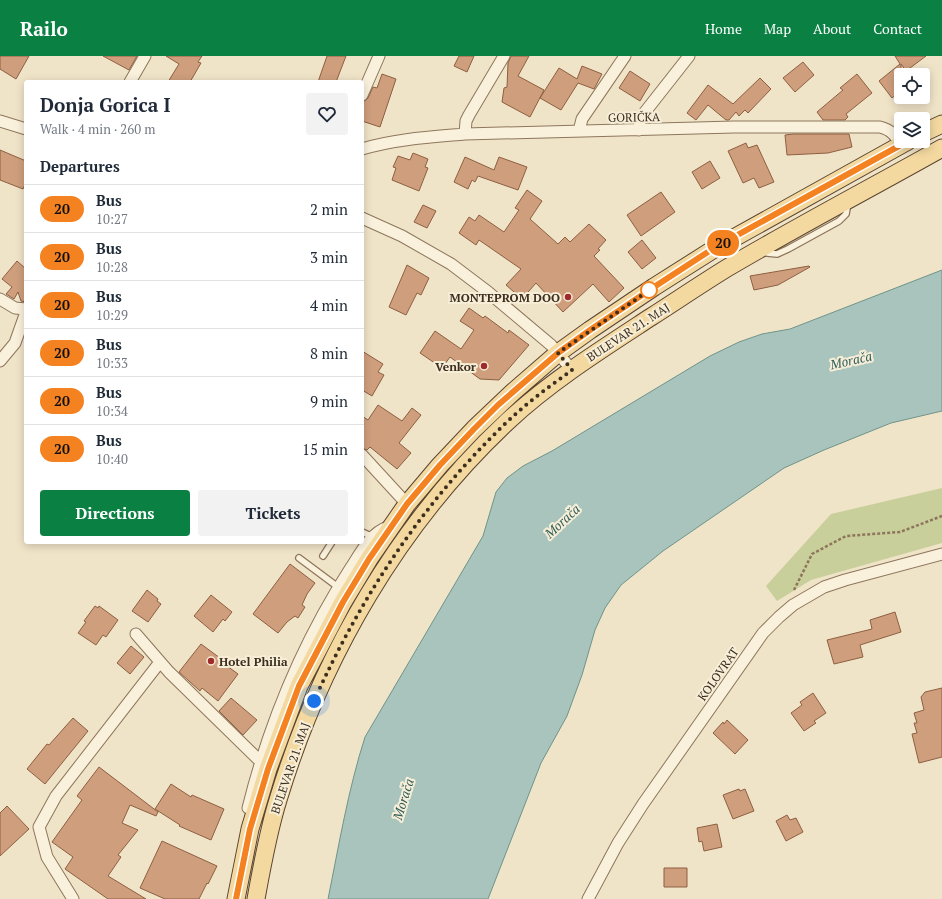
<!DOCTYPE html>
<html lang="en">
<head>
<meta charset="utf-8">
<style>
  :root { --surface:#fff; --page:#f2f2f3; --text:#1f2937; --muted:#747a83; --line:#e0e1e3; --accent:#0b8043 }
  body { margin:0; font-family:"PT Serif",serif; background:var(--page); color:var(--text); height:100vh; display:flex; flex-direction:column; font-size:15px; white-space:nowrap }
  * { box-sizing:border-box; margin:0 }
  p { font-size:13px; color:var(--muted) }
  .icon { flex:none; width:22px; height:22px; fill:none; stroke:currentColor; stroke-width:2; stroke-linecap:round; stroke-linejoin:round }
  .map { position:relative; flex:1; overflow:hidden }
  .side { position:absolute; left:24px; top:24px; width:340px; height:464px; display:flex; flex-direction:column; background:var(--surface); border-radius:4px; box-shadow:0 2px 10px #0003 }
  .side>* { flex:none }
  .badge { padding:0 8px; border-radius:13px; font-size:14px; line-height:26px }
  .buttons { position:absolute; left:894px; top:12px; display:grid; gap:8px }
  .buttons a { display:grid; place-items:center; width:36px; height:36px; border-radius:4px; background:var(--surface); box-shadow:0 2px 10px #0003; font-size:20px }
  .you { position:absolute; width:20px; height:20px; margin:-10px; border:3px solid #fff; border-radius:50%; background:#1a73e8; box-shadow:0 0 0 6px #1a73e833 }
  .map>.badge { position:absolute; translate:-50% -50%; box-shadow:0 0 0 2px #fff }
  h2 { padding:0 16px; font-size:15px; line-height:36px }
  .round { display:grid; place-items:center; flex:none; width:42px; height:42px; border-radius:4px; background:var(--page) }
  .summary { display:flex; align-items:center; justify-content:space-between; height:68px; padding:0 16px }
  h1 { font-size:19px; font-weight:700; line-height:30px }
  .button { display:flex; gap:8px; margin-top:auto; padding:8px 16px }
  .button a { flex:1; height:46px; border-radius:4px; background:var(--accent); color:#fff; font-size:16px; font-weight:700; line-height:46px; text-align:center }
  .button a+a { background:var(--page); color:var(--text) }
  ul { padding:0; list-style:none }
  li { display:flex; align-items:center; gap:12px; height:48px; padding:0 16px; border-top:1px solid var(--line) }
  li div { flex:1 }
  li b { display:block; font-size:15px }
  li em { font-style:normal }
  li .badge { min-width:44px; font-weight:700; text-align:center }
  header { display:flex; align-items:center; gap:24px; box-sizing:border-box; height:56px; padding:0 20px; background:var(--accent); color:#fff }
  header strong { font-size:19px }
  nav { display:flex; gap:22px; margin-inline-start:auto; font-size:14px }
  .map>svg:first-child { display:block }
</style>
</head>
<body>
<header>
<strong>Railo</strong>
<nav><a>Home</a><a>Map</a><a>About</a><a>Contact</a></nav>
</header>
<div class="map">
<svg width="942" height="843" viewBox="0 0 942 843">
  <rect width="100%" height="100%" fill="#f0e4c8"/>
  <!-- green -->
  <path fill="#c9cf9b" d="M942 432V487L811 524 777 545 766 530 831 458Z"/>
  <!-- water -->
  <path fill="#a9c4bc" stroke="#6f938a" d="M942 214V355L891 367 824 394 784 412 663 495 621 529 605 552 595 574 582 619 567 660 541 707 488 843H328C339 789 348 734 365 681L483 480 496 436 507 422 523 410 552 395 710 300 739 286 762 278 790 273Z"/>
  <!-- building -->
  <path fill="#cf9f7d" stroke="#8d5f41" d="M0 0H29L16 23 0 13Z
    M103 0H137L129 14Z
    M166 0H202L198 6 201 7 190 26H168L179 8Z
    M327 0H346L336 26H318Z
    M459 0H474L467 16 454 10Z
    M511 0H529L518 20 544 34 530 61 502 46 504 32 507 31 508 7Z
    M895 0H926L906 15 901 8V35L892 42 879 25 900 8Z
    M803 6 814 19 795 36 783 22Z
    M582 10 602 18 594 33 578 27 561 54 540 42 559 12 577 23Z
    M630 15 650 28 640 45 619 32Z
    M382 18 396 23 380 71 362 65V48L363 46 368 42 373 31 377 32Z
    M857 18 872 37 846 58 848 61 845 64H823L817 56 843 34 840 32Z
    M760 22 771 33 748 57 745 54 739 60 736 56 729 64H726L708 49 696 64 687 57 708 29 733 48Z
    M793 78H849L852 91 828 97 787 99 785 79Z
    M746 87 748 92 757 89 774 126 759 132 754 122 743 127 728 95Z
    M0 94 26 105V126L23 133 0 124Z
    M413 97 428 103 425 111 428 112 419 135 392 124 396 112 393 111 398 100 410 104Z
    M465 101 494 114 499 101 527 111 518 134 478 120 475 126 472 124 468 133 454 126Z
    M710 105 720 122 702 133 692 116Z
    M527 134 542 145 530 163 558 188 565 181 570 186 589 168 606 184 598 193 600 194 594 200 624 232 609 246 593 228 563 256 536 227 522 243 506 229 521 213 479 184 476 189 459 177 469 161 475 165 479 159 504 176 519 154 515 152Z
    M661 136 675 156 641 180 627 159Z
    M423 149 436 155 427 172 414 166Z
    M642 184 656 202 642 213 628 196Z
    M17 205 26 213V246L21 245 18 236 14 243 6 238 12 231 2 223Z
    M407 209 429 222 421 239 417 237 406 259 389 251Z
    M809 210 810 211 778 229 754 234 750 220Z
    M469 252 483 262 485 260 508 277 509 274 529 289 499 324 480 323 450 301 442 312 420 297 435 275 461 293 474 274 460 265Z
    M362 295 383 308 378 316 384 319 372 340 362 334Z
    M378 349 402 365 412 352 421 359 399 387 411 397 397 413 370 391 367 394 362 392V360L368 364Z
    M290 508 315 527 307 538 302 549 305 551 298 562 295 560 287 566 278 577 253 558Z
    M147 534 158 543 157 545 161 548 148 566 132 555Z
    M211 539 232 556 225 565 223 563 213 576 194 560Z
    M95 550 98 552 99 550 118 564 106 581 103 579 96 589 78 577 86 566 84 565Z
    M895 556 901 576 860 589 863 601 834 608 827 584 872 573 870 564Z
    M201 588 224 605 223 607 238 618 218 645 202 632 200 635 179 616Z
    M131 590 144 601 130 618 117 607Z
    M942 632V701L919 707 912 678 917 677 914 667H917L914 657 924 654 921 641 925 636Z
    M813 637 826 657 814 665 816 667 804 675 791 657 802 649 800 646Z
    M231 642 257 664 243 679 219 655Z
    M73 662 88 675 45 728 27 713 47 688 49 689Z
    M727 664 748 684 735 698 713 677 723 666 724 668Z
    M99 711 158 756 156 760 130 749 122 767 138 774 118 799 121 801 108 820 146 843H108L65 813 73 801 52 786 82 744 77 740Z
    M171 728 191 741 192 739 224 753 211 784 179 770 180 769 155 753Z
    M739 733 740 735 745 733 754 755 733 763 723 739Z
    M7 750 29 773 0 800V757Z
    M787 759 790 764 796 762 803 776 786 785 776 765Z
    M717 768 722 791 704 795 702 785 699 786 697 772Z
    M162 785 217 810 208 828 207 827 199 843H165L140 832Z
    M664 812H687V831H664Z"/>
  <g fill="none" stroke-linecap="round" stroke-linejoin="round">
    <defs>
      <path id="service" d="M764 194 767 197 777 198 788 193 839 165 846 158 848 147
        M362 476 373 481
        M323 500 332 486
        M299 502 338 531"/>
      <path id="minor" d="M130 26 145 0
        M362 39 379 0
        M0 65 26 73
        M639 74 640 65 645 56 689 0
        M579 75 582 63 625 0
        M465 78 466 65 469 59 504 0
        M362 93C395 83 431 81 465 78L734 71H880C891 74 896 79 900 89
        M362 162 402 180 451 208 488 236 551 289 572 314
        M0 243 15 252 26 253
        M0 305 15 287 26 256
        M362 399 407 448
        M136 578 169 616 264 709
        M248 752C269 668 303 586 350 513 360 498 370 477 388 471
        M73 843 47 801 39 771 56 740 160 606
        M588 843 618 787 643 748 763 577 779 561 793 549 824 531 845 524 942 498"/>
      <path id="primary" d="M923 77 942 68
        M236 843 250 773 268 713 299 630 343 546 369 503 407 448 440 409 474 373 513 336 558 297 590 274 654 231 714 193 908 85
        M256 843C262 810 268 776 278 744 321 601 399 467 508 365 551 325 602 293 651 261 676 245 701 228 727 212 798 170 871 132 942 92"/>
    </defs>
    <!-- service casing -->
    <use href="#service" stroke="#8d765c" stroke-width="8"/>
    <!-- minor casing -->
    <use href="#minor" stroke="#8d765c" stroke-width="13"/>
    <!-- primary casing -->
    <use href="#primary" stroke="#5b4430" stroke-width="19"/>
    <!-- path -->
    <path stroke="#8d765c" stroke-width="2.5" stroke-dasharray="3 2" stroke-linecap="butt" d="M794 534 812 498 846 480 900 476 942 460"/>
    <!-- service -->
    <use href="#service" stroke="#faf1dc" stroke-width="5.5"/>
    <!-- minor -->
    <use href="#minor" stroke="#faf1dc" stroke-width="11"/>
    <!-- primary -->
    <use href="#primary" stroke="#f3d9a0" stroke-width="17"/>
  </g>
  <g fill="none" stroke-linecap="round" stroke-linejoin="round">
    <defs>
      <path id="line" d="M236 843 250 773 268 713 299 630 343 546 369 503 407 448 440 409 474 373 498 349 558 297 590 274 654 231 714 192 908 85"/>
    </defs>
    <!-- line casing -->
    <use href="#line" stroke="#fff" stroke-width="9"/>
    <!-- line -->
    <use href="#line" stroke="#f58220" stroke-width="6"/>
    <!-- walk -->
    <path stroke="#3d2e20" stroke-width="4" stroke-dasharray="0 7.2" d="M314 645C361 540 424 445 508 365 528 346 550 330 572 314L558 297 654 231 649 234"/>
  </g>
  <!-- markers -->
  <circle fill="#fff" stroke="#f58220" stroke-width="2" cx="649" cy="234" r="8"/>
  <g fill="#9e2a2b" stroke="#f7eed8" stroke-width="1.5">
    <circle cx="568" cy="241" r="4"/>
    <circle cx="484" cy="310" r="4"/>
    <circle cx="211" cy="605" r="4"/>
  </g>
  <g text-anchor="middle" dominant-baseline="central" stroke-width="4" stroke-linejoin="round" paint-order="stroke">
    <!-- street labels -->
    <g font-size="12" fill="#3d2e20" stroke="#f7eed8">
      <text transform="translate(634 61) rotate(-1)">GORIČKA</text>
      <text transform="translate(628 276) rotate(-33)">BULEVAR 21. MAJ</text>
      <text transform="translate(718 618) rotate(-55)">KOLOVRAT</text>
      <text transform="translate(290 712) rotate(-71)">BULEVAR 21. MAJ</text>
    </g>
    <!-- poi labels -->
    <g font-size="12" font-weight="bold" fill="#3d2e20" stroke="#f7eed8" text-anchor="end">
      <text x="560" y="241">MONTEPROM DOO</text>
      <text x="476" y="310">Venkor</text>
      <text x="219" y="605" text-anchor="start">Hotel Philia</text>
    </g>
    <!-- water labels -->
    <g font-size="13" font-style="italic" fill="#2f5d5a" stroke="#f7eed8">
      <text transform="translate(851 304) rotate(-13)">Morača</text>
      <text transform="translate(562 465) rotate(-43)">Morača</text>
      <text transform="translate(403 743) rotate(-73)">Morača</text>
    </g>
  </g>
</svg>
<div class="buttons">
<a><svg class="icon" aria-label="locate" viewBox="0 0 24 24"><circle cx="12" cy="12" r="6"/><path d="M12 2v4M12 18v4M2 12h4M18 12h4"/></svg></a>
<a><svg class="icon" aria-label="layers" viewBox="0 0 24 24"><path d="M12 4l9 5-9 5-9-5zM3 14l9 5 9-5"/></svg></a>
</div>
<div class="you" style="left:314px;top:645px"></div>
<b class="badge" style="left:723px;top:187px;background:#f58220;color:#111">20</b>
<section class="side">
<div class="summary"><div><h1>Donja Gorica I</h1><p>Walk · 4 min · 260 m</p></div><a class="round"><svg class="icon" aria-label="heart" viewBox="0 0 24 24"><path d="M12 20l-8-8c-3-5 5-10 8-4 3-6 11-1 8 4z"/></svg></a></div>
<h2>Departures</h2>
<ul>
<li><span class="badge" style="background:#f58220;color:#111">20</span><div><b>Bus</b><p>10:27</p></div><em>2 min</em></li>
<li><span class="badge" style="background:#f58220;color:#111">20</span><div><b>Bus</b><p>10:28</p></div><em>3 min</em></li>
<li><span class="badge" style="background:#f58220;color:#111">20</span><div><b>Bus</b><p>10:29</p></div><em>4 min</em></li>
<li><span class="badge" style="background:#f58220;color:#111">20</span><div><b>Bus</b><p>10:33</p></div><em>8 min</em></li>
<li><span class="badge" style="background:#f58220;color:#111">20</span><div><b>Bus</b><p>10:34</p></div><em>9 min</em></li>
<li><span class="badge" style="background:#f58220;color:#111">20</span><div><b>Bus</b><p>10:40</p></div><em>15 min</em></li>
</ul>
<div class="button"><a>Directions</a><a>Tickets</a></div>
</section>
</div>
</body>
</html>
